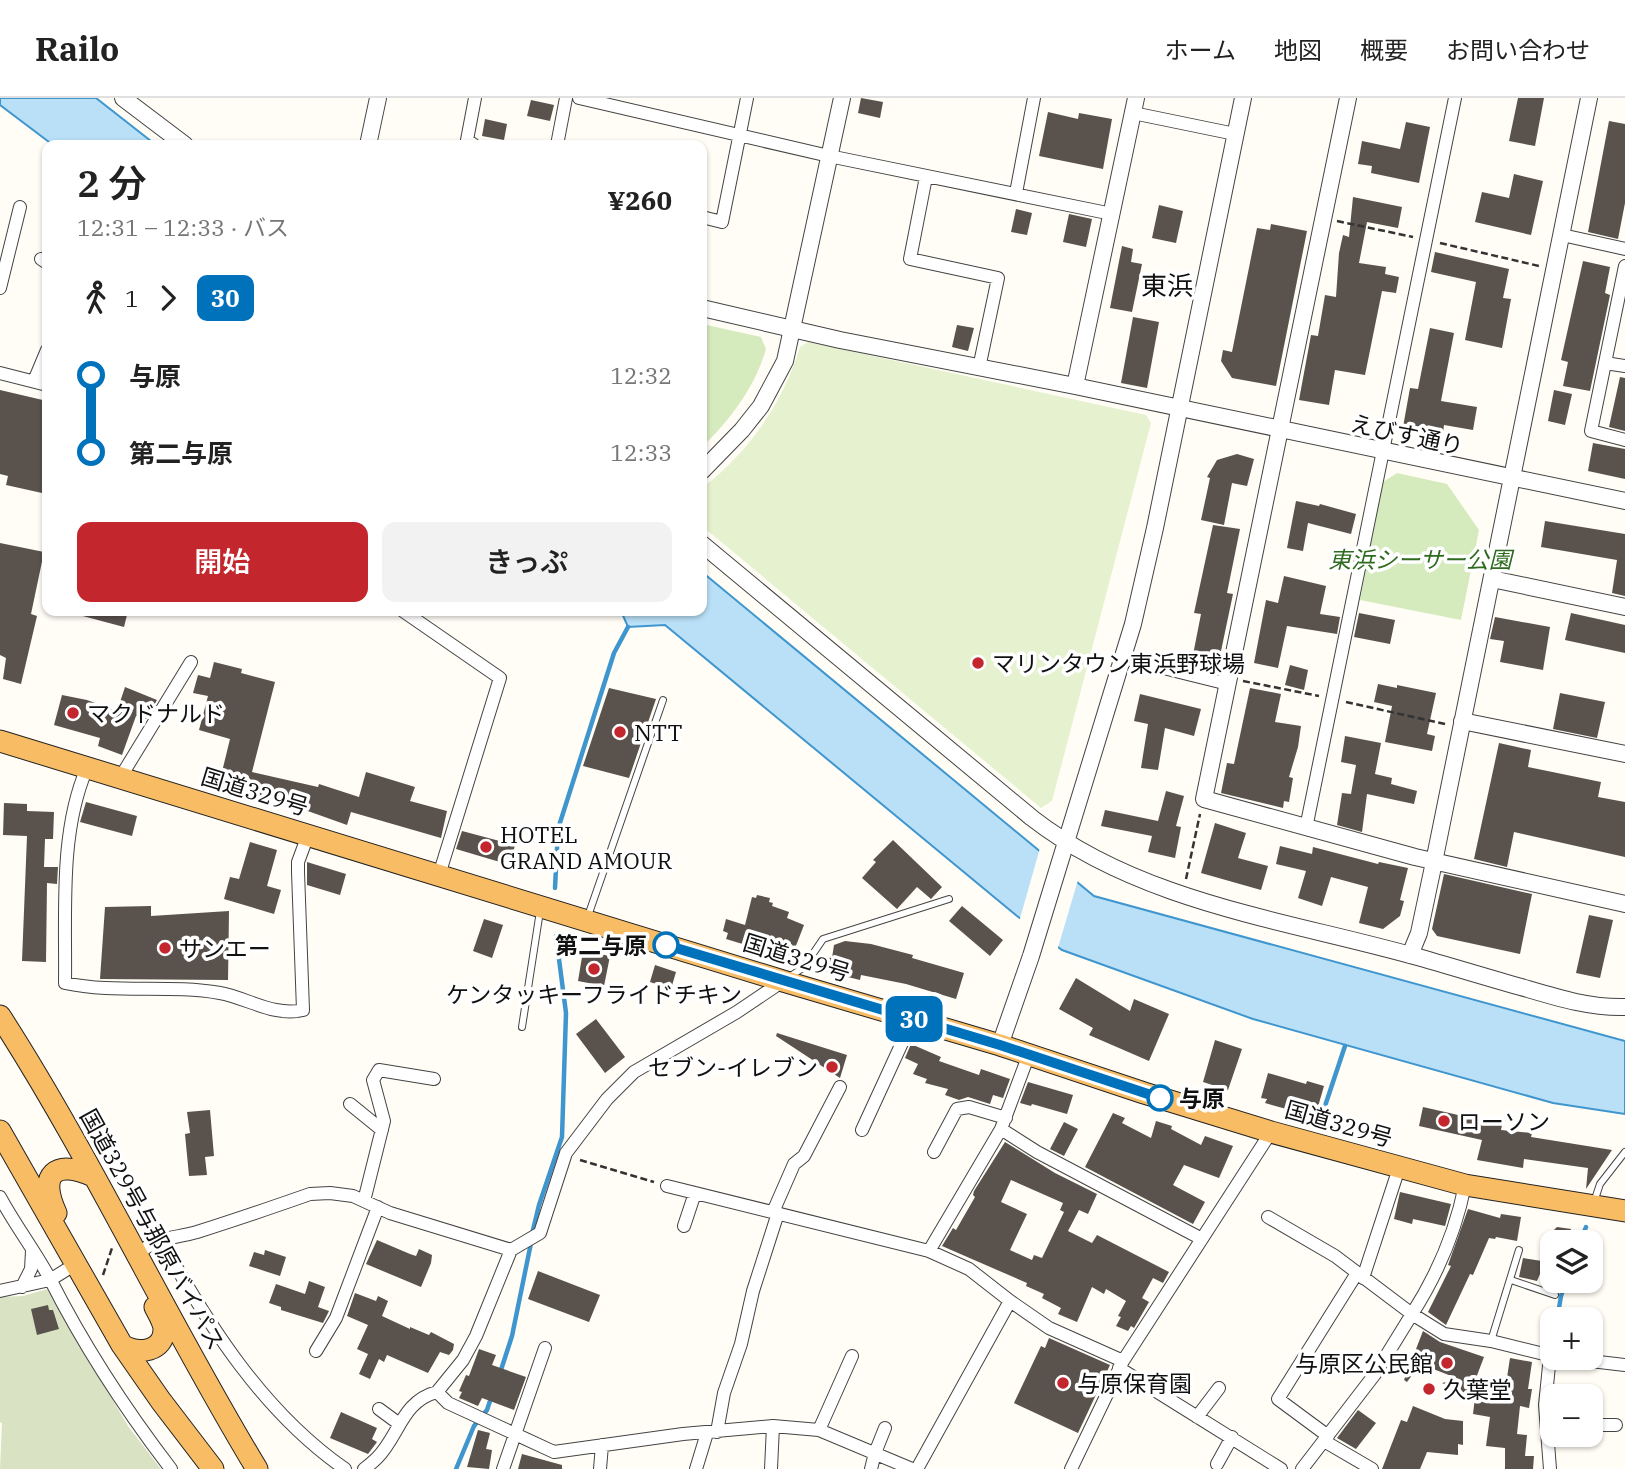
<!DOCTYPE html>
<html lang="ja">
<head>
<meta charset="utf-8">
<style>
  :root { --surface:#fff; --page:#f2f2f2; --text:#222; --muted:#767676; --line:#e0e0e0; --accent:#c4262e }
  body { margin:0; font-family:"IBM Plex Serif","Noto Sans JP",serif; background:var(--page); color:var(--text); height:100vh; display:flex; flex-direction:column; font-size:26px; white-space:nowrap }
  * { box-sizing:border-box; margin:0 }
  p { font-size:23px; color:var(--muted) }
  .icon { flex:none; width:38px; height:38px; fill:none; stroke:currentColor; stroke-width:2; stroke-linecap:round; stroke-linejoin:round }
  .map { position:relative; flex:1; overflow:hidden }
  .details { position:absolute; left:42px; top:42px; width:665px; height:476px; display:flex; flex-direction:column; background:var(--surface); border-radius:14px; box-shadow:0 2px 5px #0004 }
  .details>* { flex:none }
  .badge { padding:0 14px; border-radius:10px; font-size:24px; line-height:46px }
  .fabs { position:absolute; left:1540px; top:1132px; display:grid; gap:14px }
  .fabs a { display:grid; place-items:center; width:63px; height:63px; border-radius:14px; background:var(--surface); box-shadow:0 2px 5px #0004; font-size:35px }
  .map>.badge { position:absolute; translate:-50% -50%; box-shadow:0 0 0 4px #fff }
  .legs { display:flex; align-items:center; gap:10px; height:77px; padding:0 35px; font-size:23px }
  .legs p { margin-inline-start:auto }
  .overview { display:flex; align-items:center; justify-content:space-between; height:119px; padding:0 35px }
  h1 { font-size:38px; font-weight:600; line-height:52px }
  .cta { display:flex; gap:14px; margin-top:auto; padding:14px 35px }
  .cta a { flex:1; height:80px; border-radius:14px; background:var(--accent); color:#fff; font-size:28px; font-weight:600; line-height:80px; text-align:center }
  .cta a+a { background:var(--page); color:var(--text) }
  ul { padding:0 35px; list-style:none }
  li { display:flex; align-items:center; gap:24px; height:77px; font-size:26px }
  li i { display:grid; place-items:center; width:10px; height:100%; margin:0 9px; background:currentColor }
  li i::after { content:''; width:18px; height:18px; margin:-9px; border:5px solid; border-radius:50%; background:var(--surface) }
  li p { margin-inline-start:auto }
  li:first-child i { background:linear-gradient(#0000 50%,currentColor 0) }
  li:last-child i { background:linear-gradient(currentColor 50%,#0000 0) }
  header { display:flex; align-items:center; gap:42px; box-sizing:border-box; height:98px; padding:0 35px; background:var(--surface); border-bottom:2px solid var(--line) }
  header strong { font-size:33px }
  nav { display:flex; gap:38px; margin-inline-start:auto; font-size:24px }
  .map>svg:first-child { display:block }
</style>
</head>
<body>
<header>
<strong>Railo</strong>
<nav><a>ホーム</a><a>地図</a><a>概要</a><a>お問い合わせ</a></nav>
</header>
<div class="map">
<svg width="1625" height="1371" viewBox="0 0 1625 1371">
  <rect width="100%" height="100%" fill="#fffdf5"/>
  <!-- green -->
  <path fill="#d5ebbd" d="M702 226 761 239 766 251C755 289 730 322 702 349Z
    M1397 375 1447 386 1479 432 1461 522 1360 502 1383 384Z"/>
  <!-- cemetery -->
  <path fill="#d9e3c4" d="M47 1191 128 1328 161 1371H0L2 1325 0 1324V1199L23 1198Z"/>
  <!-- pitch -->
  <path fill="#e6f2cf" d="M808 244 1146 317 1151 325 1052 703 1041 710 702 428V390C749 354 783 305 800 249Z"/>
  <!-- water -->
  <path fill="#b9e0f7" stroke="#3f96cf" stroke-width="2" d="M0 0H96L156 47H53L0 7Z
    M702 474 1094 798 1625 943V1016L1553 1005 1253 921 1062 852 1017 818 665 527 628 529 621 513H702Z"/>
  <!-- pier -->
  <path fill="#fffdf5" d="M1040 750 1078 782 1057 853 1019 824Z"/>
  <g fill="none" stroke-linecap="round" stroke-linejoin="round">
    <!-- stream -->
    <path stroke="#3f96cf" stroke-width="4.5" d="M555 790 558 731 614 555 628 529
      M1321 1020 1345 948
      M532 1136 539 1107 562 1039 566 915 556 838
      M1580 1144 1586 1129
      M1557 1222 1561 1198 1566 1183
      M500 1275 512 1238 531 1145
      M456 1371 474 1328 487 1312 491 1300"/>
  </g>
  <!-- building -->
  <path fill="#5a524d" fill-rule="evenodd" d="M861 0 883 4 880 20 858 15Z
    M1518 0H1544L1535 48 1509 43Z
    M531 2 554 7 550 23 527 18Z
    M1048 14 1078 21 1079 15 1112 21 1103 71 1039 58Z
    M485 21 507 26 504 42 482 38Z
    M1609 23 1625 26V105L1618 141 1588 134Z
    M1406 24 1430 29 1419 85 1371 75 1372 68 1358 66 1362 43 1400 51Z
    M1514 76 1543 83 1531 137 1475 124 1482 94 1509 100Z
    M1353 99 1402 109 1398 130 1367 124 1359 165 1386 169 1385 176 1399 179 1396 195 1382 193 1365 277 1335 272 1329 307 1299 302 1311 237 1318 238 1325 197 1336 199 1339 155 1343 137 1349 139Z
    M1159 107 1183 113 1176 145 1152 140Z
    M1016 111 1032 115 1027 137 1011 134Z
    M1069 116 1092 121 1086 149 1063 144Z
    M1271 126 1307 133 1276 288 1232 280 1221 263 1223 252 1232 254 1257 130 1270 132Z
    M1122 148 1133 151 1131 164 1142 166 1132 214 1110 210Z
    M1435 154 1509 171 1503 200 1511 201 1502 250 1465 242 1476 184 1431 174Z
    M1583 163 1610 169 1605 195 1610 197 1590 293 1563 288 1568 264 1561 262Z
    M1133 219 1159 224 1147 290 1121 285Z
    M957 227 974 230 968 253 952 249Z
    M1430 230 1454 235 1441 303 1477 309 1473 332 1444 327 1443 335 1403 329 1410 290 1418 291Z
    M1620 279 1625 280V333L1609 329Z
    M0 292 47 303V386H44L42 395 6 387 8 378 0 376Z
    M1554 292 1572 296 1565 327 1548 323Z
    M1593 345 1625 351V381L1588 373Z
    M1237 356 1254 361 1247 388 1232 385 1224 427 1201 422 1210 380 1207 379 1217 362Z
    M1296 403 1319 408 1320 406 1356 416 1351 436 1308 425 1303 453 1287 450Z
    M1545 423 1625 436V498L1612 495 1617 462 1541 449Z
    M1213 427 1240 431 1227 495 1233 496 1217 572 1191 567 1201 516 1194 515Z
    M0 445 44 454 31 516 37 518 21 586 3 581 6 560 0 557Z
    M1284 478 1326 488 1320 516 1340 519 1337 536 1287 528 1278 570 1254 565 1266 502 1278 505Z
    M80 513H128L124 529 79 517Z
    M1359 515 1395 522 1390 546 1354 539Z
    M1571 515 1625 527V555L1565 542Z
    M1495 519 1550 529 1543 572 1500 564 1504 543 1490 541Z
    M214 564 242 571 241 575 275 584 252 674 318 689 319 686 359 699 366 674 415 689 410 703 447 713 441 740 351 714 347 727 305 712V710L259 699 260 693 220 682 230 641 199 632 208 598 193 595 198 577 210 580Z
    M1290 567 1308 572 1304 592 1285 587Z
    M1378 586 1397 590V587L1436 595 1427 636 1435 638 1432 653 1385 644 1392 608 1374 604Z
    M125 589 157 602 146 621 136 618 122 657 98 648 100 640 54 627 62 597 87 602 117 613Z
    M609 590 656 601 629 680 583 668Z
    M1250 590 1281 596 1275 624 1301 628 1298 649 1289 679 1293 680 1289 704 1284 703 1283 710 1221 695 1227 665 1234 666Z
    M1560 595 1605 604 1597 640 1553 631Z
    M1140 596 1201 611 1194 638 1165 630 1158 672 1141 670 1148 626 1134 623Z
    M1345 638 1381 645 1375 676 1392 680 1391 686 1417 693 1414 706 1367 696 1362 734 1337 727 1342 695 1351 696 1356 667 1341 664Z
    M1499 645 1531 652 1528 669 1601 684 1598 699 1625 704V759L1514 734 1507 769 1474 761Z
    M1166 693 1184 698 1176 728 1181 729 1175 760 1148 754 1152 738 1101 728 1105 712 1158 723Z
    M86 704 137 718 132 738 80 724Z
    M4 705 27 706V713L54 714 53 741H45L44 769H58L57 786 47 785 46 864 22 863 27 738 3 737Z
    M1215 725 1246 735 1238 760 1268 768 1261 792 1201 775Z
    M462 733 515 747 510 767 456 751Z
    M893 742 942 789 931 801 917 789 897 811 862 780 876 764 873 762Z
    M250 744 277 752 267 788 281 792 274 816 224 801 230 779 239 781Z
    M1280 748 1312 756 1313 749 1378 766 1379 764 1408 770 1400 802 1404 803 1400 818 1383 831 1359 825 1368 789 1331 779 1322 808 1298 800 1306 773 1276 766Z
    M307 764 346 776 340 797 307 787Z
    M1444 776 1532 796 1520 856 1437 838 1432 831Z
    M757 797 770 800 769 804 773 805 772 808 789 814 787 820 804 827 792 858 760 846 759 851 726 841 728 835 723 833 726 821 745 827 752 799 756 800Z
    M151 808V818L229 813 228 882 100 881 105 809Z
    M962 808 1003 842 990 858 949 823Z
    M1589 817 1613 822 1600 880 1576 875Z
    M484 821 503 827 492 860 473 853Z
    M845 843 871 846 913 857 912 860 964 875 956 901 906 886 861 877 860 882 816 871 822 859 832 860 834 847Z
    M583 853 610 858 604 888 578 883Z
    M655 867 676 874 671 891 650 884Z
    M1076 880 1130 913 1134 901 1169 916 1149 963 1089 937 1093 930 1059 911Z
    M596 921 625 959 605 975 576 936Z
    M777 935 847 957 840 980 776 938Z
    M1215 942 1242 951 1228 992 1203 984Z
    M911 946 941 959 939 963 979 977 981 971 1010 981 1003 1000 993 997 990 1006 968 999 959 1002 945 997 948 991 925 985 927 981 913 976 918 966 905 960Z
    M1268 975 1306 986 1307 983 1324 988 1315 1019 1265 1005 1267 1001 1261 1000Z
    M1028 984 1073 997 1067 1016 1032 1006 1031 1008 1020 1005Z
    M1423 1009 1502 1027 1501 1032 1532 1035 1531 1039 1612 1052 1586 1091 1588 1070 1524 1061 1523 1070 1477 1062 1482 1042 1419 1028Z
    M210 1012 214 1058 205 1059 207 1077 189 1078 185 1036 190 1035 187 1014Z
    M1113 1015 1125 1020 1122 1025 1151 1040 1156 1023 1172 1028 1171 1031 1201 1047 1205 1038 1233 1048 1219 1080 1184 1067 1173 1087 1205 1104 1193 1126 1085 1069Z
    M1064 1024 1078 1031 1064 1058 1050 1051Z
    M1005 1044 1055 1075 1097 1096 1088 1116 1079 1112 1068 1133 1092 1145 1097 1137 1169 1174 1163 1185 1153 1180 1142 1200 1149 1204 1134 1230 1131 1228 1128 1233 1116 1228 1121 1219 1118 1218 1126 1203 1106 1191 1104 1196 1092 1189 1077 1224 1058 1216 1061 1210 1042 1200 1044 1196 1026 1188 1027 1185 942 1148 953 1130 956 1132 975 1099 973 1097 974 1093ZM1011 1082 1063 1105 1060 1112 1064 1114 1042 1160 1034 1157 1032 1162 1010 1152 1027 1116 1001 1104Z
    M1400 1094 1451 1106 1445 1128 1413 1121 1412 1126 1394 1121Z
    M1468 1111 1500 1120 1501 1116 1521 1119 1517 1143 1496 1139 1495 1141 1489 1140 1473 1177 1470 1176 1446 1227 1428 1214 1451 1168 1448 1167Z
    M1557 1129 1571 1131 1568 1144H1557L1553 1133Z
    M377 1142 410 1156 416 1158 419 1151 432 1157 431 1165 421 1189 366 1166Z
    M265 1152 286 1159 280 1178 249 1168 254 1154 264 1157Z
    M1523 1160 1542 1163 1540 1169H1543L1537 1183 1519 1179Z
    M538 1173 600 1197 589 1224 528 1201Z
    M309 1183 325 1189 318 1209 329 1213 323 1225 281 1212V1209L269 1205 276 1186 305 1196Z
    M355 1195 376 1203 378 1198 388 1203 382 1218 410 1231V1229L429 1237 431 1234 454 1246 453 1252 449 1257 440 1254 428 1275 387 1257 384 1264 379 1261 370 1281 359 1276 368 1256 357 1251 368 1227 347 1218Z
    M48 1207 49 1212H53L59 1231 37 1237 31 1211Z
    M1423 1233 1440 1244 1484 1259 1476 1280 1506 1286 1510 1260 1532 1264 1528 1291H1532L1529 1310 1520 1308 1517 1336 1527 1337 1525 1358H1534L1533 1371H1505V1350L1486 1348 1490 1319 1473 1316 1475 1299 1442 1285 1459 1281 1423 1267 1424 1261 1407 1284 1404 1282Z
    M1049 1240 1110 1267 1078 1335 1014 1305 1041 1248 1045 1250Z
    M479 1251 496 1257 492 1267 526 1279 514 1312 482 1300 478 1308 459 1300 462 1294 459 1293 466 1277 469 1278Z
    M1413 1308 1445 1321 1463 1323V1347L1458 1346V1357L1427 1354 1420 1371H1382L1401 1322 1407 1324Z
    M1358 1312 1376 1325 1356 1351 1337 1340Z
    M341 1314 377 1330 372 1341 377 1344 368 1356 330 1340Z
    M478 1332 490 1335 486 1351 492 1352 489 1371 467 1369Z
    M522 1356 562 1367V1371H518Z"/>
  <g fill="none" stroke-linecap="round" stroke-linejoin="round">
    <defs>
      <path id="service" d="M588 818 663 602
        M788 880 804 869 823 841 949 801
        M522 929 540 813
        M1594 1104 1600 1086 1625 1054
        M1511 1182 1555 1197
        M1491 1243 1519 1152"/>
      <path id="minor" d="M579 0 829 58 1112 116
        M1133 15 1235 36
        M474 47 467 42 475 0
        M557 47 566 0
        M926 79 910 161 998 180 979 270
        M1016 95 1034 0
        M702 119 722 124 747 0
        M1562 137 1625 151
        M41 161 47 165
        M1625 168 1591 333 1625 342
        M0 190 20 109
        M1605 265 1625 268
        M0 275 47 287
        M34 283 47 252
        M403 513 500 580 439 777
        M1123 560 1228 586
        M87 670C59 734 66 816 65 885 116 896 169 886 220 895 247 900 275 919 303 912L298 774V764L308 737
        M120 680 191 564
        M1306 730 1455 0
        M783 883 737 914 634 974 607 1001 566 1055 540 1135 511 1152 476 1238 463 1262 437 1294 448 1305 554 1354 683 1336 773 1328 819 1332 912 1371
        M350 1006 382 1032
        M1001 1031 1037 1054 1202 1141
        M862 1032 913 921
        M934 1054 957 1011 969 1009 1006 1020
        M667 1088 929 1153 969 1171 1010 1203 917 1371
        M0 1099C15 1127 35 1153 50 1181 84 1248 125 1311 171 1371
        M364 1103 384 1023 373 982 379 972 434 981
        M773 1114 794 1066 804 1058 840 989
        M1268 1119 1335 1158 1412 1216C1437 1177 1456 1132 1465 1087
        M684 1128 695 1095
        M161 1142C208 1227 264 1315 345 1371
        M929 1153 1001 1031 1029 956
        M138 1156C158 1138 172 1141 197 1134 235 1122 273 1109 310 1096L330 1095 353 1098 390 1115 511 1152
        M1363 1180 1399 1070
        M22 1189 31 1171 32 1153
        M0 1193 50 1182 74 1167
        M1010 1203 1049 1230 1123 1263
        M316 1253 336 1220 378 1109
        M1565 1260 1625 1267
        M1119 1270 1281 1371
        M379 1311 398 1325
        M1197 1319 1219 1290
        M1591 1327H1616
        M819 1332 852 1258
        M717 1334 724 1295 741 1246 753 1193 778 1115
        M1328 1338 1278 1301 1357 1175
        M1324 1343 1372 1371
        M1217 1366 1232 1339
        M364 1371C368 1368 373 1364 377 1360 399 1338 402 1303 437 1294
        M503 1371 545 1250
        M600 1371 602 1347
        M696 1371 707 1335
        M771 1371 773 1328
        M871 1371 875 1355 885 1330
        M1071 1371 1123 1263 1271 1034
        M1302 1371 1375 1276 1412 1216 1444 1236 1491 1243 1552 1258
        M1550 1371 1545 1307 1550 1258"/>
      <path id="tertiary" d="M123 0 185 47
        M1348 0 1204 701 1415 759 1625 806
        M368 47 378 0
        M702 210 840 242 1075 288 1625 403
        M1075 288 1136 0
        M702 373 742 332 761 308 785 263 842 0
        M702 446 1032 720C1140 804 1285 822 1414 858 1450 868 1485 879 1521 889 1555 899 1589 910 1625 909
        M1492 481 1625 509
        M1462 623 1625 656
        M1410 857 1419 835 1434 764 1589 0
        M1000 947 1031 858 1133 526 1155 430 1243 0"/>
      <path id="trunk" d="M0 643 783 883 1000 947 1144 995 1271 1034 1465 1087 1625 1113
        M0 918C94 1064 167 1223 257 1371
        M0 1033 122 1247 161 1303 213 1371
        M56 1115C38 1076 55 1061 93 1078
        M122 1247C138 1257 165 1254 164 1230 163 1223 158 1215 155 1209"/>
    </defs>
    <!-- service casing -->
    <use href="#service" stroke="#444" stroke-width="8"/>
    <!-- minor casing -->
    <use href="#minor" stroke="#444" stroke-width="14"/>
    <!-- tertiary casing -->
    <use href="#tertiary" stroke="#444" stroke-width="18"/>
    <!-- trunk casing -->
    <use href="#trunk" stroke="#222" stroke-width="23"/>
    <!-- path -->
    <path stroke="#333" stroke-width="2.5" stroke-dasharray="7 3.5" stroke-linecap="butt" d="M1337 123 1413 139
      M1440 145 1539 168
      M1243 583 1319 598
      M1346 604 1445 626
      M1186 781 1200 716
      M580 1062 654 1084
      M103 1177 112 1150"/>
    <!-- service -->
    <use href="#service" stroke="#fff" stroke-width="6"/>
    <!-- minor -->
    <use href="#minor" stroke="#fff" stroke-width="12"/>
    <!-- tertiary -->
    <use href="#tertiary" stroke="#fff" stroke-width="16"/>
    <!-- trunk -->
    <use href="#trunk" stroke="#f7bc64" stroke-width="21"/>
  </g>
  <g fill="none" stroke-linecap="round" stroke-linejoin="round">
    <defs>
      <path id="line-1" d="M666 847 1000 947 1160 1000"/>
    </defs>
    <!-- line-1 casing -->
    <use href="#line-1" stroke="#fff" stroke-width="16"/>
    <!-- line-1 -->
    <use href="#line-1" stroke="#0072bc" stroke-width="10"/>
  </g>
  <!-- markers -->
  <g fill="#c4262e" stroke="#fff" stroke-width="2.5">
    <circle cx="978" cy="565" r="7"/>
    <circle cx="73" cy="615" r="7"/>
    <circle cx="620" cy="634" r="7"/>
    <circle cx="486" cy="749" r="7"/>
    <circle cx="165" cy="850" r="7"/>
    <circle cx="594" cy="871" r="7"/>
    <circle cx="832" cy="969" r="7"/>
    <circle cx="1444" cy="1023" r="7"/>
    <circle cx="1447" cy="1265" r="7"/>
    <circle cx="1063" cy="1285" r="7"/>
    <circle cx="1429" cy="1291" r="7"/>
  </g>
  <g fill="#fff" stroke="#0072bc" stroke-width="3.5">
    <circle cx="666" cy="847" r="12"/>
    <circle cx="1160" cy="1000" r="12"/>
  </g>
  <g text-anchor="middle" dominant-baseline="central" stroke-width="7" stroke-linejoin="round" paint-order="stroke">
    <!-- street labels -->
    <g font-size="23" fill="#111" stroke="#fff">
      <text transform="translate(1407 336) rotate(12)">えびす通り</text>
      <text transform="translate(255 693) rotate(17)">国道329号</text>
      <text transform="translate(797 859) rotate(17)">国道329号</text>
      <text transform="translate(1339 1025) rotate(16)">国道329号</text>
      <text transform="translate(153 1131) rotate(61)">国道329号与那原バイパス</text>
    </g>
    <!-- park labels -->
    <g font-size="23" font-style="italic" fill="#2f6b1f" stroke="#fff">
      <text x="1420" y="461">東浜シーサー公園</text>
    </g>
    <!-- poi labels -->
    <g font-size="23" fill="#111" stroke="#fff" text-anchor="start">
      <text x="992" y="565">マリンタウン東浜野球場</text>
      <text x="87" y="615">マクドナルド</text>
      <text x="634" y="634">NTT</text>
      <text x="500" y="736">HOTEL<tspan x="500" dy="26">GRAND AMOUR</tspan></text>
      <text x="179" y="850">サンエー</text>
      <text x="594" y="896" text-anchor="middle">ケンタッキーフライドチキン</text>
      <text x="818" y="969" text-anchor="end">セブン-イレブン</text>
      <text x="1458" y="1023">ローソン</text>
      <text x="1433" y="1265" text-anchor="end">与原区公民館</text>
      <text x="1077" y="1285">与原保育園</text>
      <text x="1443" y="1291">久葉堂</text>
    </g>
    <!-- stop labels -->
    <g font-size="23" font-weight="bold" fill="#111" stroke="#fff" text-anchor="end">
      <text x="647" y="847">第二与原</text>
      <text x="1179" y="1000" text-anchor="start">与原</text>
    </g>
    <!-- quarter labels -->
    <g font-size="26" fill="#111" stroke="#fff">
      <text x="1167" y="187">東浜</text>
    </g>
  </g>
</svg>
<div class="fabs">
<a><svg class="icon" aria-label="layers" viewBox="0 0 24 24"><path d="M12 4l9 5-9 5-9-5zM3 14l9 5 9-5"/></svg></a>
<a>+</a>
<a>−</a>
</div>
<b class="badge" style="left:914px;top:921px;background:#0072bc;color:#fff">30</b>
<section class="details">
<div class="overview"><div><h1>2 分</h1><p>12:31 – 12:33 · バス</p></div><b>¥260</b></div>
<div class="legs"><svg class="icon" aria-label="walk" viewBox="0 0 24 24"><circle cx="13" cy="4" r="2"/><path d="M13 8l-2 6 4 7M11 14l-3 7M7 12l3-4h3l4 4"/></svg>1<svg class="icon" aria-label="forward" viewBox="0 0 24 24"><path d="M9 5l7 7-7 7"/></svg><b class="badge" style="background:#0072bc;color:#fff">30</b></div>
<ul>
<li><i style="color:#0072bc"></i><b>与原</b><p>12:32</p></li>
<li><i style="color:#0072bc"></i><b>第二与原</b><p>12:33</p></li>
</ul>
<div class="cta"><a>開始</a><a>きっぷ</a></div>
</section>
</div>
</body>
</html>
